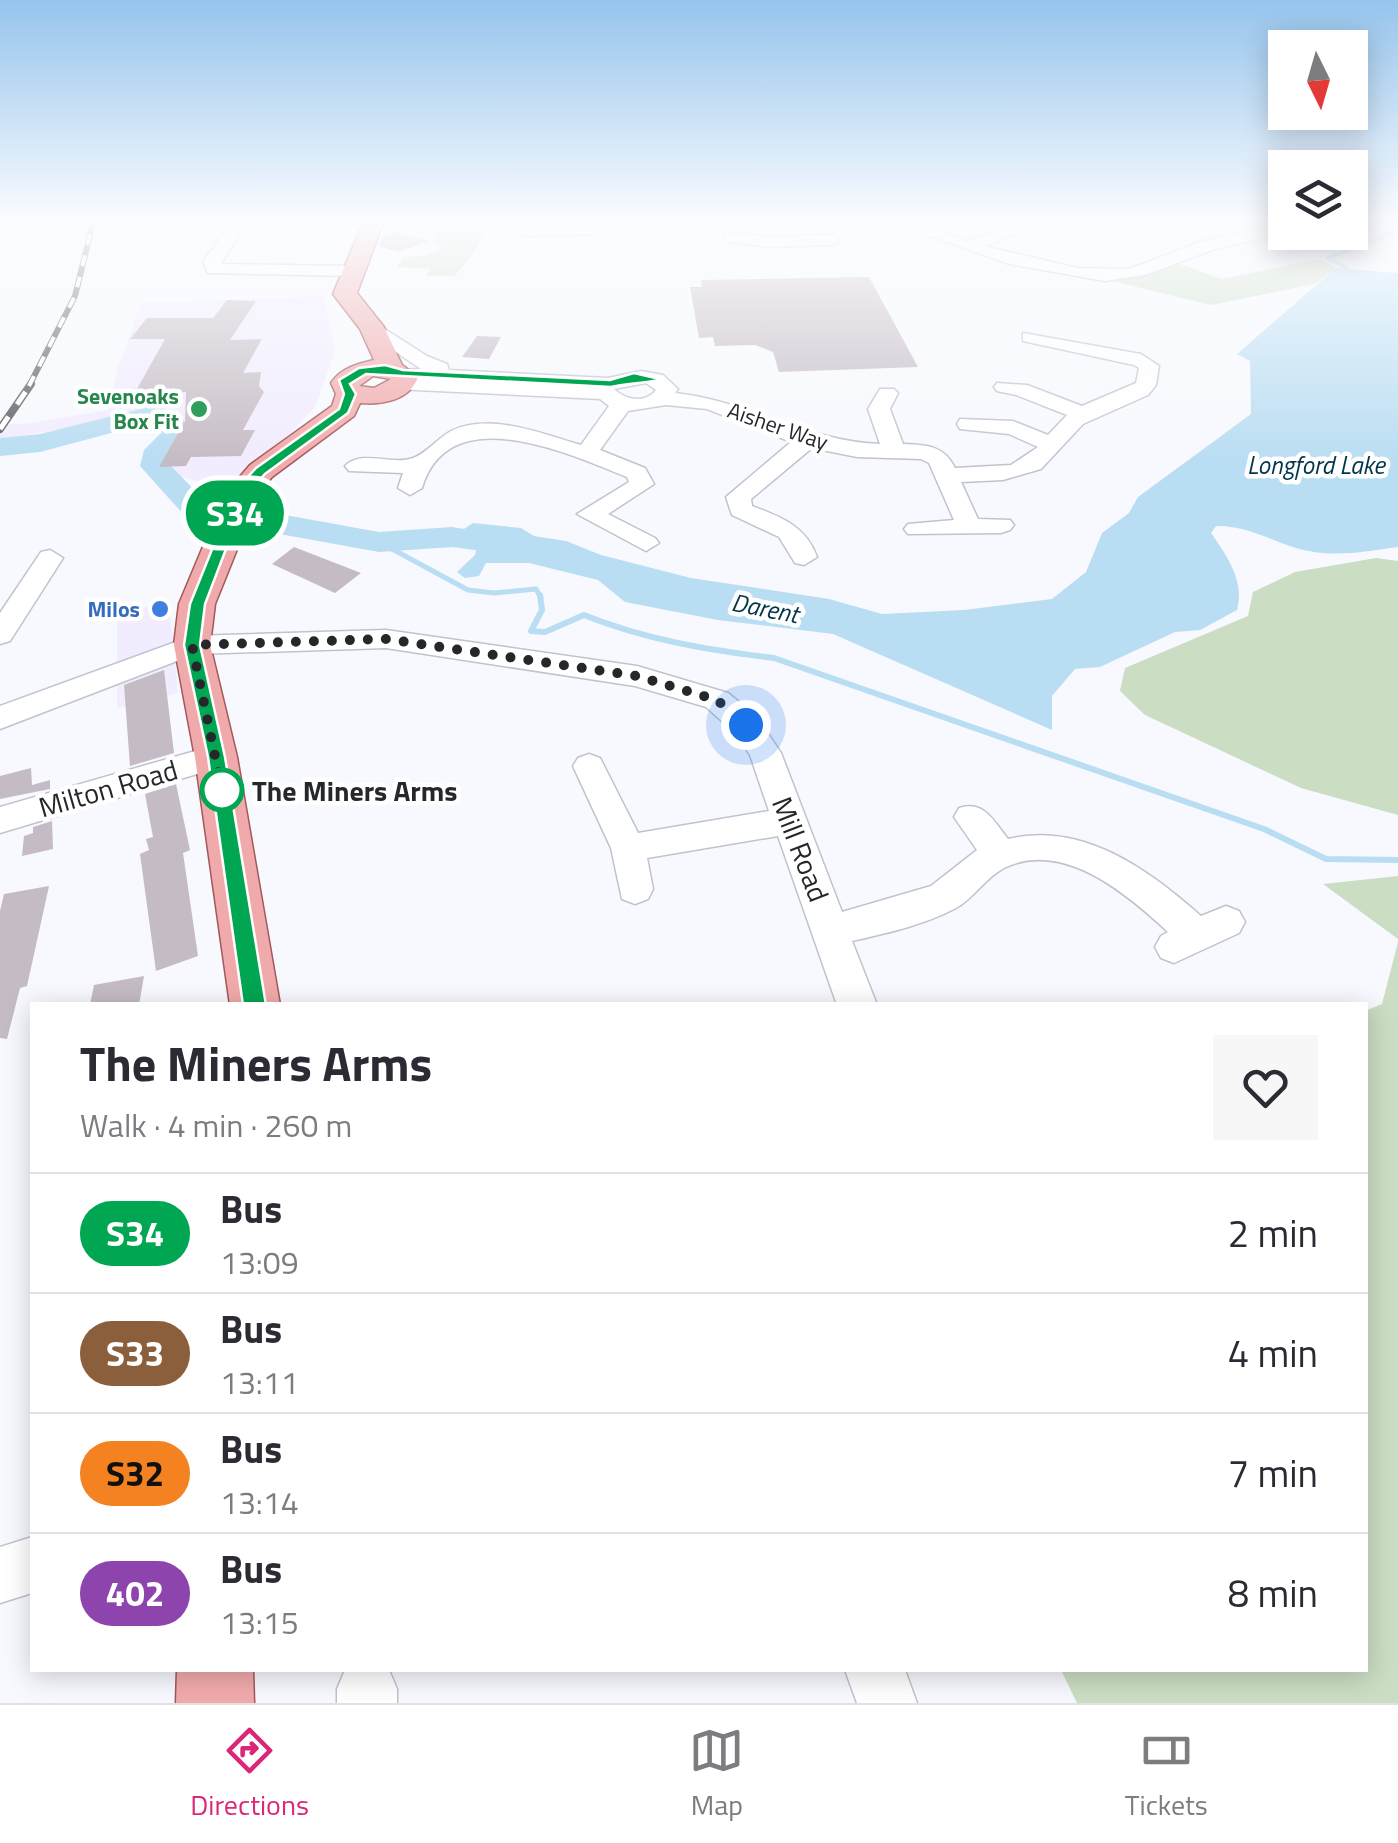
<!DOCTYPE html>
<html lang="en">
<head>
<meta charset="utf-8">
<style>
  :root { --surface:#fff; --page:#f7f7f7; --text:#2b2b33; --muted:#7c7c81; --line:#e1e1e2; --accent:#db2777 }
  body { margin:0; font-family:"Titillium Web",sans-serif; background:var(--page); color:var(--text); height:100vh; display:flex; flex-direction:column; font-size:38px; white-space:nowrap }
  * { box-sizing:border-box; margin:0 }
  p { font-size:32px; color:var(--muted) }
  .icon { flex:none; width:55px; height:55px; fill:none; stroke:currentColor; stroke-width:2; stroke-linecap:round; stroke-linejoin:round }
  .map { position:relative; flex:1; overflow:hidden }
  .side { position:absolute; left:30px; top:1002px; width:1338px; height:670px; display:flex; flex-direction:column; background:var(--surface); border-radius:0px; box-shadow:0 5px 25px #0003 }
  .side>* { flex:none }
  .badge { padding:0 20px; border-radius:32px; font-size:35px; line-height:65px }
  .needle { width:65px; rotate:175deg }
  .buttons { position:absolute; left:1268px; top:30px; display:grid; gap:20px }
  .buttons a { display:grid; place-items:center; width:100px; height:100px; border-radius:0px; background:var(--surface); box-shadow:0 5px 25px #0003; font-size:50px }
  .you { position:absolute; width:50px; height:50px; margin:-25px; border:8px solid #fff; border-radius:50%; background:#1a73e8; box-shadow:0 0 0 15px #1a73e833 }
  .map>.badge { position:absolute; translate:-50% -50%; box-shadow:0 0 0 5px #fff }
  .round { display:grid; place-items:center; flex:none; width:105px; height:105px; border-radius:0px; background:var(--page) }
  .summary { display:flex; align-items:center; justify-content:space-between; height:170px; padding:0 50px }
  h1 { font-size:48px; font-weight:700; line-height:75px }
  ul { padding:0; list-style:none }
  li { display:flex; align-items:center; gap:30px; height:120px; padding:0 50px; border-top:2px solid var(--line) }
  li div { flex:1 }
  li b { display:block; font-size:38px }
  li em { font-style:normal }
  li .badge { min-width:110px; font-weight:700; text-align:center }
  .dock { display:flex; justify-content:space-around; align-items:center; height:140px; border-top:2px solid var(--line); background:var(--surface); font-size:28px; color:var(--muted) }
  .dock a { display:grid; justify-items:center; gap:5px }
  .dock .active { color:var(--accent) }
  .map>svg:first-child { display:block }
</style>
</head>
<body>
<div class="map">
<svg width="1398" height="1703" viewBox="0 0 1398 1703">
  <rect width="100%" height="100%" fill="#f7f9fe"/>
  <!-- commercial -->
  <path fill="#f1ecfe" d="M323 296 336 348 315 407 234 493 168 472 170 455 189 426 170 411 0 439V424H25L108 410 119 365 141 303Z
    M169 602 178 693 117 708V613Z"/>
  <!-- green -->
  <path fill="#cbddc3" d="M453 227H488L472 256 454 276H426L430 269 397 267 403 257 424 256 442 249 432 235Z
    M1319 259 1336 268 1315 284 1211 305 1104 279 1146 274 1172 261 1222 279Z
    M1376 558 1398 561V815L1301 788 1145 715 1120 691 1125 668 1248 616 1253 592 1295 572Z
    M1398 876V939L1323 884Z
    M1398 942V1703H1077L1061 1670H1365V1011L1382 1004Z"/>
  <!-- water -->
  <path fill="#b9ddf2" d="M1336 268 1398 273V547C1369 551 1338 557 1309 551 1276 545 1251 525 1216 526L1211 533C1227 556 1245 581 1237 610L1200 630 1175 632 1100 667 1075 669 1052 696V730L833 634 718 620 625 602 598 580 529 563H486L479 576 465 578 457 572 475 555 477 546 452 537 473 523 521 528 534 536 566 541 601 555 691 578 829 599 882 614 964 610 1052 599 1086 572 1102 533 1129 513 1138 497 1251 414 1250 361 1237 354Z"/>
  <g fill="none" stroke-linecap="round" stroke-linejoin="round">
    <!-- stream-far2 -->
    <path stroke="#b9ddf2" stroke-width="4" d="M1348 269 1328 258 1398 231"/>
    <!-- stream-far1 -->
    <path stroke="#b9ddf2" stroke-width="5" d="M379 542 468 590 494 593 536 589 541 598"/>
    <!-- stream -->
    <path stroke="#b9ddf2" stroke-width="6" d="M540 595 542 610 531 631 545 632 584 615C646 640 708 650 774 658L1264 829 1326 859 1398 860"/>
    <!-- river -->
    <path fill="#b9ddf2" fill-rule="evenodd" d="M157 405 181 416 191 433 173 453 170 465 213 509 274 513 379 532 452 527 523 538 528 545 523 552 511 555 452 547 379 552 274 533 193 525 140 466 144 450 162 432 152 422 40 452 0 456V438L40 434Z"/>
  </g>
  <!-- building -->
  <path fill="#c5bbc4" d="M395 232 430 241 398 252 379 246 382 237Z
    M869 277 918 367 779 372 773 352 755 345 715 346 713 337 699 338 690 287H702L701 280Z
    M227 300 256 301 230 340 262 339 243 373 261 372 259 386 264 392 243 430H255L241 456 191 457 186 466 159 467 185 421 186 392 133 396 165 339H130L147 318H213Z
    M477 336 501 337 489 359 462 357Z
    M294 547 361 573 335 593 272 564Z
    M164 670 174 753 130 766 124 685Z
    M31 768 32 785 50 780V789L0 799V776Z
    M176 784 190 850 183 853 198 956 156 971 140 854 149 850 146 839 153 837 145 794Z
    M52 821 53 849 22 856 24 836 33 833V827Z
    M49 886 27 986 20 988 7 1039 0 1038V911L4 894Z
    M144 976 139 1005H90L94 985Z"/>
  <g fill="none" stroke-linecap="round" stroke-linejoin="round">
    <defs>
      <path id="minor" d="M496 223 595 224 603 229 595 234 528 236Z
        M895 223H918L968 241 1016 223H1039L985 246 1077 268 1129 269 1203 241 1285 224V232H1291L1215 249 1145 275 1105 281 1009 264Z
        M232 228 240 233 221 264 352 266 361 271 352 276 208 273 203 262 226 230Z
        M732 233 767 237 832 235 840 240 832 245 767 247 726 241 724 238Z
        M372 321 427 356 447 364 449 370 608 378 641 371 663 375 678 389 675 393C746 400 808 442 880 444L868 409 880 389H894L898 393 890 409 903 444C926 445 944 445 955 468L1011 465 1038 447 1009 434 960 429 957 424 960 419 1013 421 1048 435 1067 415 1016 395 997 391 994 387 997 383 1027 385 1082 406 1136 383 1139 368 1134 365 1023 341V333L1141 354 1159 366 1156 385 1148 395 1083 424 1041 469 1003 480 961 482 978 519 1010 520 1014 525 1010 530 1001 533 908 534 904 529 908 524 954 520 929 463 921 459 857 457 812 448 751 499 752 506C781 517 806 526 817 557L804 565 795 563 779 537 732 515 726 497 791 442 707 409 666 405 628 411 600 450 645 468 654 484 608 514 655 538 659 543 646 551 577 514 629 482 627 477C569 454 449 398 422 488L410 495 398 488 403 473 349 471 345 466C362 449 392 466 413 458 427 453 438 438 451 431 490 412 542 434 581 445L609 406 600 399 395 389 392 385 399 379 392 374 395 370 421 369 365 331V323ZM646 383 656 390C645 404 626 400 614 389Z
        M50 550 63 558 10 641 0 644V613L41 552Z
        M386 630 637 666 728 693 757 717 781 753 842 912 931 886 977 850 954 817 959 808C984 800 994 821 1008 839 1082 821 1148 869 1201 916L1226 906 1239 911 1245 922 1239 933 1174 963 1161 958 1155 947 1161 936 1168 932C1127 894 1063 839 1004 868 985 878 974 898 956 908 924 925 887 933 852 941L877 1005H837L778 836 647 858 653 889 648 899 635 904 622 899 611 848 573 766 578 758 589 754 600 758 638 833 769 811 750 755 735 733 706 707 635 686 386 648 195 654 0 729V706L192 636Z
        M216 745 227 749 232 757 227 765 0 833V807Z
        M32 1537V1593L0 1603V1547Z
        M345 1670H389L397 1689V1703H337V1689Z
        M845 1670H905L917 1703H857Z"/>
      <path id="major" d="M363 223H383L357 293 384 327 402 365 418 377C410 400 383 405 360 403L354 416 272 477 252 502 254 507 215 604 210 645 237 757 280 1005H230L195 757 174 645 179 604 225 494 250 465 332 406 336 394 331 383C341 368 357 364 374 360L360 329 333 294ZM373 376 391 379 374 388 359 386Z
        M177 1670H253L254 1703H176Z"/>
    </defs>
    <!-- minor casing -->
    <use href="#minor" stroke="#bec4ce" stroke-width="3"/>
    <!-- major casing -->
    <use href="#major" stroke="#a3585a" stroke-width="3"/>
    <!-- minor -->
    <use href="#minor" fill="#fff" fill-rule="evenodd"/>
    <!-- major -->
    <use href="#major" fill="#f1aaab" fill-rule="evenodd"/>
    <defs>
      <path id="rail-far1" d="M29 386 75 296 93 223"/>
      <path id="rail" d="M0 429 31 384"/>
    </defs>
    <!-- rail-far1 casing -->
    <use href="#rail-far1" stroke="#5c5e62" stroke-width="6"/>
    <!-- rail casing -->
    <use href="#rail" stroke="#5c5e62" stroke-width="8"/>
    <!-- rail-far1 -->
    <use href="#rail-far1" stroke="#fff" stroke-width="4" stroke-dasharray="11" stroke-linecap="butt"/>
    <!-- rail -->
    <use href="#rail" stroke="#fff" stroke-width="5" stroke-dasharray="15" stroke-linecap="butt"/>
  </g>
  <!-- sky -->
  <linearGradient id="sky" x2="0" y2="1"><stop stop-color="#95c4ec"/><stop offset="0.48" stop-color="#fbfcff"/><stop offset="1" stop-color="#fbfcff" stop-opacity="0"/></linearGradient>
  <rect width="1398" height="462" fill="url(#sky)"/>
  <!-- line -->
  <path fill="#00a651" stroke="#fff" stroke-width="2.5" d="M385 365 403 370 610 380 634 373 660 379C653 383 624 383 611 387L366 374 350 384 356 394 348 413 265 474 247 494 205 604 200 645 225 757 266 1005 262 1012 254 1015 247 1012 243 1005 208 757 184 645 190 604 236 490 256 468 339 409 344 394 339 380 359 368Z"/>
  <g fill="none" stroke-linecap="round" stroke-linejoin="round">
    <!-- walk -->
    <path stroke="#25272b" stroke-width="10" stroke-dasharray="0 18" d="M222 790 192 645 386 639 637 676 717 700 746 725"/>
  </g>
  <!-- markers -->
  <circle fill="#2e9e5b" stroke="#fff" stroke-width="4" cx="199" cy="409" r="10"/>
  <circle fill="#3f7fe0" stroke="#fff" stroke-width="4" cx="160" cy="609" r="10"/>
  <circle fill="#fff" stroke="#00a651" stroke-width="5" cx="222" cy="790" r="20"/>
  <g text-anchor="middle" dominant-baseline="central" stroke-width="9" stroke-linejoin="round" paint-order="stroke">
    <!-- far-leisure labels -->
    <g font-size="22" font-weight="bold" fill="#27864d" stroke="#fff" text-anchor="end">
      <text x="179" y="396">Sevenoaks<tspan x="179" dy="25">Box Fit</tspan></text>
    </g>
    <!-- far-street labels -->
    <g font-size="22" fill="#25272b" stroke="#fff">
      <text transform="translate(778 426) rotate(19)">Aisher Way</text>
    </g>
    <!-- far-shop labels -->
    <g font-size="22" font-weight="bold" fill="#366cbe" stroke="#fff" text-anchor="end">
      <text x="140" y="609">Milos</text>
    </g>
    <!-- far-water labels -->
    <g font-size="25" font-style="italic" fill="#02354a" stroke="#fff">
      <text x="1316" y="465">Longford Lake</text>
      <text transform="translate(765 608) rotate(11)">Darent</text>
    </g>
    <!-- street labels -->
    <g font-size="28" fill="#25272b" stroke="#fff">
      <text transform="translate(108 788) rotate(-16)">Milton Road</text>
      <text transform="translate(801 849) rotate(69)">Mill Road</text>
    </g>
    <!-- stop labels -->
    <g font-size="28" font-weight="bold" fill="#25272b" stroke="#fff" text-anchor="start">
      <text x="252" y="790">The Miners Arms</text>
    </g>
  </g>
</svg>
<div class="buttons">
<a><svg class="needle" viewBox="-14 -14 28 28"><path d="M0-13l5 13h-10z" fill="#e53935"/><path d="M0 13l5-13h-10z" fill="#7c7c81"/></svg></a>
<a><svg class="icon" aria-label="layers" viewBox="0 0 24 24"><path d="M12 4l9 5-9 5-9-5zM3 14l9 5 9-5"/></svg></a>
</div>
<div class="you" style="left:746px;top:725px"></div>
<b class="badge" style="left:235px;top:513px;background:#00a651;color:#fff">S34</b>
<section class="side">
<div class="summary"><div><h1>The Miners Arms</h1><p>Walk · 4 min · 260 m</p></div><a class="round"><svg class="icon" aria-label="heart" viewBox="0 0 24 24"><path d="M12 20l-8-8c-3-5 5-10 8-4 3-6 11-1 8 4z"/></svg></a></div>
<ul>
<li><span class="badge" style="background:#00a651;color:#fff">S34</span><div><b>Bus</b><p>13:09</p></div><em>2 min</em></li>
<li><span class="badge" style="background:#8b5e3c;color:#fff">S33</span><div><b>Bus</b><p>13:11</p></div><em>4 min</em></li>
<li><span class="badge" style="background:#f58220;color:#111">S32</span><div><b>Bus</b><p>13:14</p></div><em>7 min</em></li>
<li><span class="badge" style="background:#8e44ad;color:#fff">402</span><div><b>Bus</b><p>13:15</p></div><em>8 min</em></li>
</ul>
</section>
</div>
<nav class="dock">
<a class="active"><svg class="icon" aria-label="directions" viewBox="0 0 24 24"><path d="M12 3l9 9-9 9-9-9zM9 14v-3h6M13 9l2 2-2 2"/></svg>Directions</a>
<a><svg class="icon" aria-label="map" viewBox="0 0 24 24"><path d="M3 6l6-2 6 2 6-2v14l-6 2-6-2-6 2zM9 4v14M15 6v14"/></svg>Map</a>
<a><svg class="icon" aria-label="tickets" viewBox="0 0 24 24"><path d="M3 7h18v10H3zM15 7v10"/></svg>Tickets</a>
</nav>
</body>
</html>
